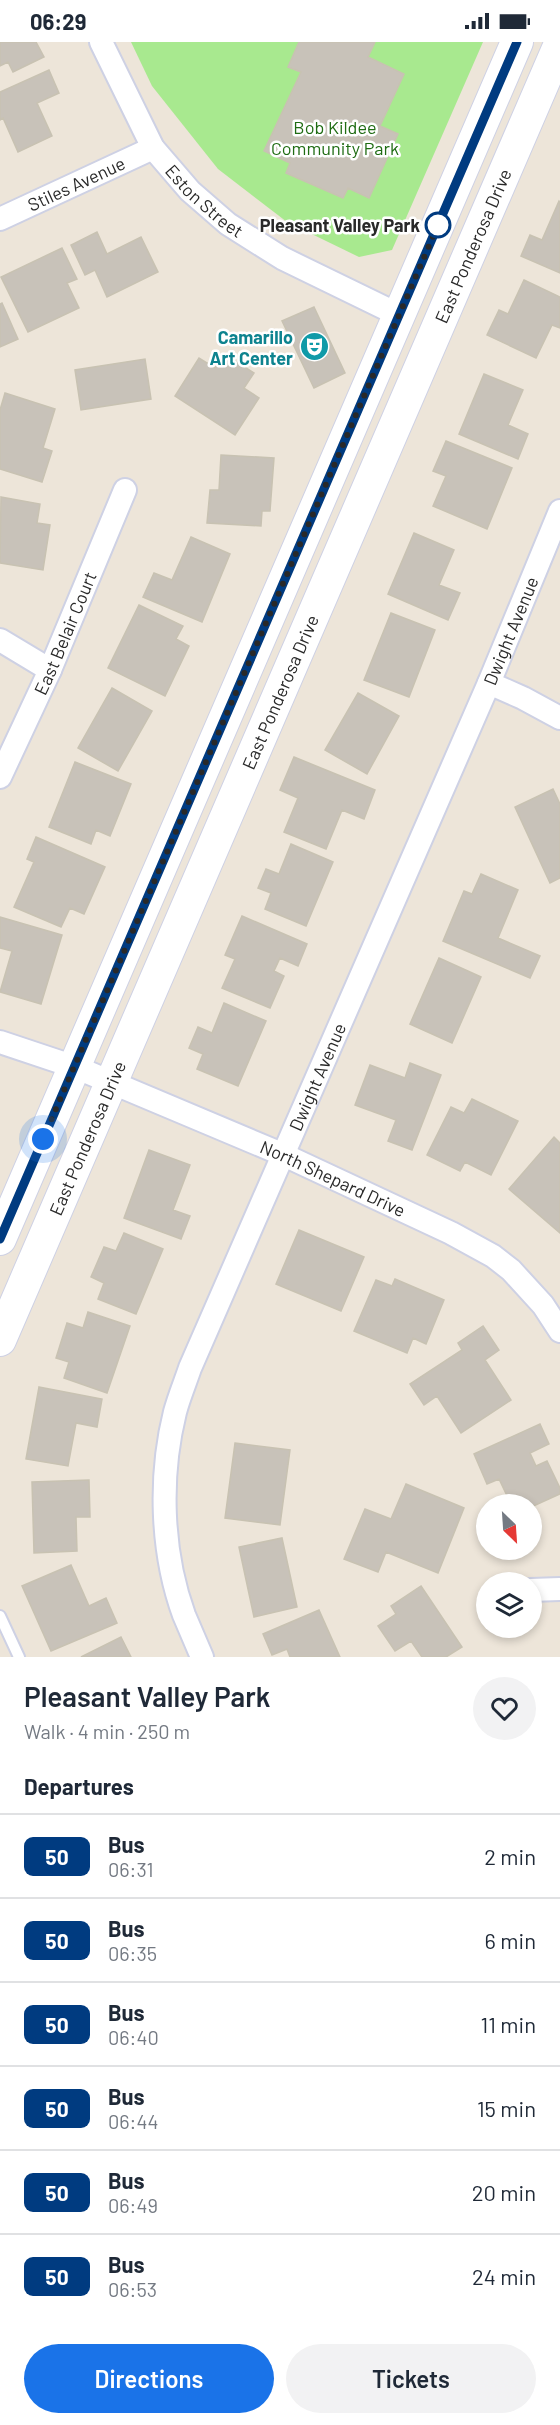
<!DOCTYPE html>
<html lang="en">
<head>
<meta charset="utf-8">
<style>
  :root { --surface:#fff; --page:#f2f2f3; --text:#1f2937; --muted:#747a83; --line:#e0e1e3; --accent:#1a73e8 }
  body { margin:0; font-family:Barlow,sans-serif; background:var(--page); color:var(--text); height:100vh; display:flex; flex-direction:column; font-size:22px; white-space:nowrap }
  * { box-sizing:border-box; margin:0 }
  p { font-size:20px; color:var(--muted) }
  .icon { flex:none; width:33px; height:33px; fill:none; stroke:currentColor; stroke-width:2; stroke-linecap:round; stroke-linejoin:round }
  .map { position:relative; height:1615px; overflow:hidden }
  .sheet { display:flex; flex-direction:column; background:var(--surface); flex:1 }
  .sheet>* { flex:none }
  .badge { padding:0 12px; border-radius:9px; font-size:21px; line-height:39px }
  .needle { width:39px; rotate:155deg }
  .buttons { position:absolute; left:476px; top:1452px; display:grid; gap:12px }
  .buttons a { display:grid; place-items:center; width:66px; height:66px; border-radius:50%; background:var(--surface); box-shadow:0 3px 9px #0003; font-size:30px }
  .you { position:absolute; width:30px; height:30px; margin:-15px; border:4px solid #fff; border-radius:50%; background:#1a73e8; box-shadow:0 0 0 9px #1a73e833 }
  .map>.badge { position:absolute; translate:-50% -50%; box-shadow:0 0 0 3px #fff }
  h2 { padding:0 24px; font-size:22px; line-height:54px }
  .round { display:grid; place-items:center; flex:none; width:63px; height:63px; border-radius:32px; background:var(--page) }
  .overview { display:flex; align-items:center; justify-content:space-between; height:102px; padding:0 24px }
  h1 { font-size:28px; font-weight:600; line-height:45px }
  .button { display:flex; gap:12px; margin-top:auto; padding:12px 24px }
  .button a { flex:1; height:69px; border-radius:36px; background:var(--accent); color:#fff; font-size:24px; font-weight:600; line-height:69px; text-align:center }
  .button a+a { background:var(--page); color:var(--text) }
  ul { padding:0; list-style:none }
  li { display:flex; align-items:center; gap:18px; height:84px; padding:0 24px; border-top:2px solid var(--line) }
  li div { flex:1 }
  li b { display:block; font-size:22px }
  li em { font-style:normal }
  li .badge { min-width:66px; font-weight:700; text-align:center }
  .status { display:flex; justify-content:space-between; align-items:center; height:42px; padding:0 30px; background:var(--surface); direction:ltr }
  .status svg { height:16px; fill:currentColor }
  .map>svg:first-child { display:block }
</style>
</head>
<body>
<div class="status"><b>06:29</b><svg viewBox="0 0 49 12"><path d="M0 12V9h3v3zM5 12V6h3v6zM10 12V3h3v9zM15 12V0h3v12zM26 1h20v11H26zM47 4h2v5h-2z"/></svg></div>
<div class="map">
<svg width="560" height="1615" viewBox="0 0 560 1615">
  <rect width="100%" height="100%" fill="#ede5d9"/>
  <!-- green -->
  <path fill="#a8e98f" d="M131 0H483L392 208 359 215 287 180 218 127 152 44Z"/>
  <!-- building -->
  <path fill="#c8c2b9" stroke="#c8c2b2" stroke-width="1.5" d="M0 0H36L44 15 13 30 8 20 0 24Z
    M299 0H375L368 15 404 32 380 84 398 92 369 156 348 146 343 156 286 131 290 121 264 109 301 30 288 25Z
    M49 28 59 51 37 61 52 94 18 110 3 76 0 78V50Z
    M559 159 560 160V231L521 214 530 193 542 198Z
    M97 190 107 212 141 195 158 230 107 255 95 228 85 233 71 203Z
    M62 206 77 237 67 241 79 266 28 290 1 235Z
    M524 238 560 255V286L552 283 536 316 487 293 499 268 508 272Z
    M2 261 18 297 0 305V262Z
    M314 265 345 331 314 346 282 279Z
    M224 312 254 331 244 346 259 356 235 393 175 354 199 316 215 326Z
    M145 317 151 357 81 368 75 328Z
    M484 332 523 348 508 383 528 392 518 417 459 392Z
    M5 351 55 367 43 406 52 409 42 440 0 427V368Z
    M446 399 512 426 487 487 433 464 446 434 433 429Z
    M221 413 274 416 270 469H262L261 484 207 481 210 448H219Z
    M1 455 40 462 37 481 50 483 43 528 0 521Z
    M414 491 454 508 439 543 460 551 448 578 388 552Z
    M191 495 230 512 202 580 143 555 154 531 172 538Z
    M139 563 183 584 176 597 189 604 165 654 108 626Z
    M391 571 435 588 409 655 364 638Z
    M112 646 152 669 118 729 78 706Z
    M358 651 399 674 367 732 325 708Z
    M294 715 375 748 364 777 342 768 326 807 284 790 298 756 280 748Z
    M75 720 131 742 110 794 96 788 91 802 49 785Z
    M553 747 560 762V836L550 841 515 765Z
    M36 795 105 825 84 872 70 866 61 885 14 865 34 820 27 817Z
    M291 802 333 820 306 884 265 867 271 851 258 846 266 827 279 832Z
    M481 832 518 848 498 896 540 914 530 936 443 899 464 849 472 852Z
    M242 874 307 902 298 924 280 916 274 929 284 934 270 966 222 946 235 917 225 913Z
    M0 875 62 893 41 962 0 950 12 909 0 906Z
    M439 916 481 935 452 1001 410 982Z
    M224 961 266 979 238 1044 197 1027 203 1012 189 1006 198 985 212 991Z
    M410 1021 441 1033 412 1108 388 1099 396 1078 355 1063 370 1023 405 1036Z
    M472 1057 518 1079 491 1133 465 1120 460 1129 427 1113 451 1065 464 1071Z
    M554 1095 560 1101V1191L509 1147Z
    M149 1108 190 1123 173 1168 190 1174 181 1197 124 1176Z
    M299 1188 364 1215 341 1269 276 1242Z
    M124 1191 163 1207 136 1272 98 1257 104 1241 91 1235 104 1205 116 1209Z
    M395 1237 444 1258 426 1302 413 1296 407 1311 354 1289 376 1238 392 1244Z
    M88 1270 130 1284 107 1351 64 1336 69 1320 56 1316 67 1281 83 1286Z
    M483 1284 499 1308 485 1318 511 1358 461 1391 437 1354 424 1363 410 1342 462 1308 458 1301Z
    M39 1345 102 1357 97 1385 76 1381 68 1424 26 1417Z
    M540 1382 549 1402 530 1411 536 1424 547 1419 560 1446V1452L531 1465V1462H511L499 1437 487 1442 474 1412Z
    M235 1401 290 1408 280 1483 225 1476Z
    M89 1438 90 1475H76L77 1509 34 1511 32 1440Z
    M406 1442 464 1466 438 1531 386 1510 378 1530 344 1517 365 1467 391 1477Z
    M282 1496 297 1565 254 1575 239 1505Z
    M71 1523 89 1564 106 1556 117 1581 51 1609 22 1544Z
    M421 1544 462 1605 446 1615H422L411 1599 395 1609 378 1584 396 1572 391 1564Z
    M319 1568 340 1615H290L287 1607 272 1613 263 1592Z
    M121 1595 131 1615H81Z"/>
  <g fill="none" stroke-linecap="round" stroke-linejoin="round">
    <defs>
      <path id="service" d="M0 1574 19 1615"/>
      <g id="minor">
        <path id="s1" d="M101 0 153 106 190 149 228 182 282 216 399 273"/>
        <path id="s2" d="M0 177 153 106"/>
        <path d="M0 598 50 628"/>
        <path d="M489 641 523 656 560 676"/>
        <path id="s3" d="M0 735 50 628 125 448"/>
        <path id="s4" d="M0 1000 75 1025 284 1113 451 1191 493 1214 511 1228 543 1263 560 1289"/>
        <path d="M531 1548 560 1547"/>
        <path id="s5" d="M202 1615C196 1601 190 1587 184 1573 161 1510 159 1434 175 1370 179 1355 185 1341 190 1326L489 641 560 469"/>
      </g>
      <g id="secondary">
        <path d="M0 1197 517 0"/>
        <path id="s6" d="M0 1298 560 2"/>
      </g>
    </defs>
    <!-- service casing -->
    <use href="#service" stroke="#ced1e4" stroke-width="14"/>
    <!-- minor casing -->
    <use href="#minor" stroke="#ced1e4" stroke-width="26"/>
    <!-- secondary casing -->
    <use href="#secondary" stroke="#ced1e4" stroke-width="34"/>
    <!-- service -->
    <use href="#service" stroke="#fff" stroke-width="10"/>
    <!-- minor -->
    <use href="#minor" stroke="#fff" stroke-width="22"/>
    <!-- secondary -->
    <use href="#secondary" stroke="#fff" stroke-width="32"/>
  </g>
  <g fill="none" stroke-linecap="round" stroke-linejoin="round">
    <defs>
      <path id="line" d="M0 1197 517 0"/>
    </defs>
    <!-- line casing -->
    <use href="#line" stroke="#fff" stroke-width="14"/>
    <!-- line -->
    <use href="#line" stroke="#003b80" stroke-width="9"/>
    <!-- walk -->
    <path stroke="#292929" stroke-width="6" stroke-dasharray="0 10.8" d="M43 1097 438 183"/>
  </g>
  <!-- icons -->
  <defs>
    <symbol id="theatre-disc" viewBox="-11 -11 22 22"><circle r="9.5" fill="#0f9aa8" stroke="#fff"/><path d="M-5-5.5Q0-4 5-5.5V0Q5 5 0 6Q-5 5-5 0ZM-3.3-2.5H-1v1.5H-3.3ZM1-2.5H3.3v1.5H1ZM-2.8 1Q0 5.5 2.8 1Z" fill="#fff"/></symbol>
  </defs>
  <g fill-rule="evenodd">
    <use href="#theatre-disc" x="298" y="288" width="33" height="33"/>
  </g>
  <!-- markers -->
  <circle fill="#fff" stroke="#003b80" stroke-width="3" cx="438" cy="183" r="12"/>
  <g text-anchor="middle" dominant-baseline="central" stroke-width="5" stroke-linejoin="round" paint-order="stroke">
    <!-- park labels -->
    <g font-size="18" fill="#1f6c13" stroke="#fff">
      <text x="335" y="85">Bob Kildee<tspan x="335" dy="21">Community Park</tspan></text>
    </g>
    <!-- street labels -->
    <g font-size="18" fill="#292929" stroke="#fff">
      <text stroke="none"><textPath href="#s2" startOffset="84">Stiles Avenue</textPath></text>
      <text stroke="none"><textPath href="#s1" startOffset="192">Eston Street</textPath></text>
      <text stroke="none"><textPath href="#s6" startOffset="1192">East Ponderosa Drive</textPath></text>
      <text stroke="none"><textPath href="#s5" startOffset="1102">Dwight Avenue</textPath></text>
      <text stroke="none"><textPath href="#s3" startOffset="158">East Belair Court</textPath></text>
      <text stroke="none"><textPath href="#s6" startOffset="706">East Ponderosa Drive</textPath></text>
      <text stroke="none"><textPath href="#s5" startOffset="616">Dwight Avenue</textPath></text>
      <text stroke="none"><textPath href="#s6" startOffset="220">East Ponderosa Drive</textPath></text>
      <text stroke="none"><textPath href="#s4" startOffset="360">North Shepard Drive</textPath></text>
    </g>
    <!-- stop labels -->
    <g font-size="18" font-weight="bold" fill="#292929" stroke="#fff" text-anchor="end">
      <text x="420" y="183">Pleasant Valley Park</text>
    </g>
    <!-- culture labels -->
    <g font-size="18" font-weight="bold" fill="#0d838f" stroke="#fff" text-anchor="end">
      <text x="293" y="295">Camarillo<tspan x="293" dy="21">Art Center</tspan></text>
    </g>
  </g>
</svg>
<div class="buttons">
<a><svg class="needle" viewBox="-14 -14 28 28"><path d="M0-13l5 13h-10z" fill="#e53935"/><path d="M0 13l5-13h-10z" fill="#747a83"/></svg></a>
<a><svg class="icon" aria-label="layers" viewBox="0 0 24 24"><path d="M12 4l9 5-9 5-9-5zM3 14l9 5 9-5"/></svg></a>
</div>
<div class="you" style="left:43px;top:1097px"></div>
</div>
<section class="sheet">
<div class="overview"><div><h1>Pleasant Valley Park</h1><p>Walk · 4 min · 250 m</p></div><a class="round"><svg class="icon" aria-label="heart" viewBox="0 0 24 24"><path d="M12 20l-8-8c-3-5 5-10 8-4 3-6 11-1 8 4z"/></svg></a></div>
<h2>Departures</h2>
<ul>
<li><span class="badge" style="background:#003b80;color:#fff">50</span><div><b>Bus</b><p>06:31</p></div><em>2 min</em></li>
<li><span class="badge" style="background:#003b80;color:#fff">50</span><div><b>Bus</b><p>06:35</p></div><em>6 min</em></li>
<li><span class="badge" style="background:#003b80;color:#fff">50</span><div><b>Bus</b><p>06:40</p></div><em>11 min</em></li>
<li><span class="badge" style="background:#003b80;color:#fff">50</span><div><b>Bus</b><p>06:44</p></div><em>15 min</em></li>
<li><span class="badge" style="background:#003b80;color:#fff">50</span><div><b>Bus</b><p>06:49</p></div><em>20 min</em></li>
<li><span class="badge" style="background:#003b80;color:#fff">50</span><div><b>Bus</b><p>06:53</p></div><em>24 min</em></li>
</ul>
<div class="button"><a>Directions</a><a>Tickets</a></div>
</section>
</body>
</html>
